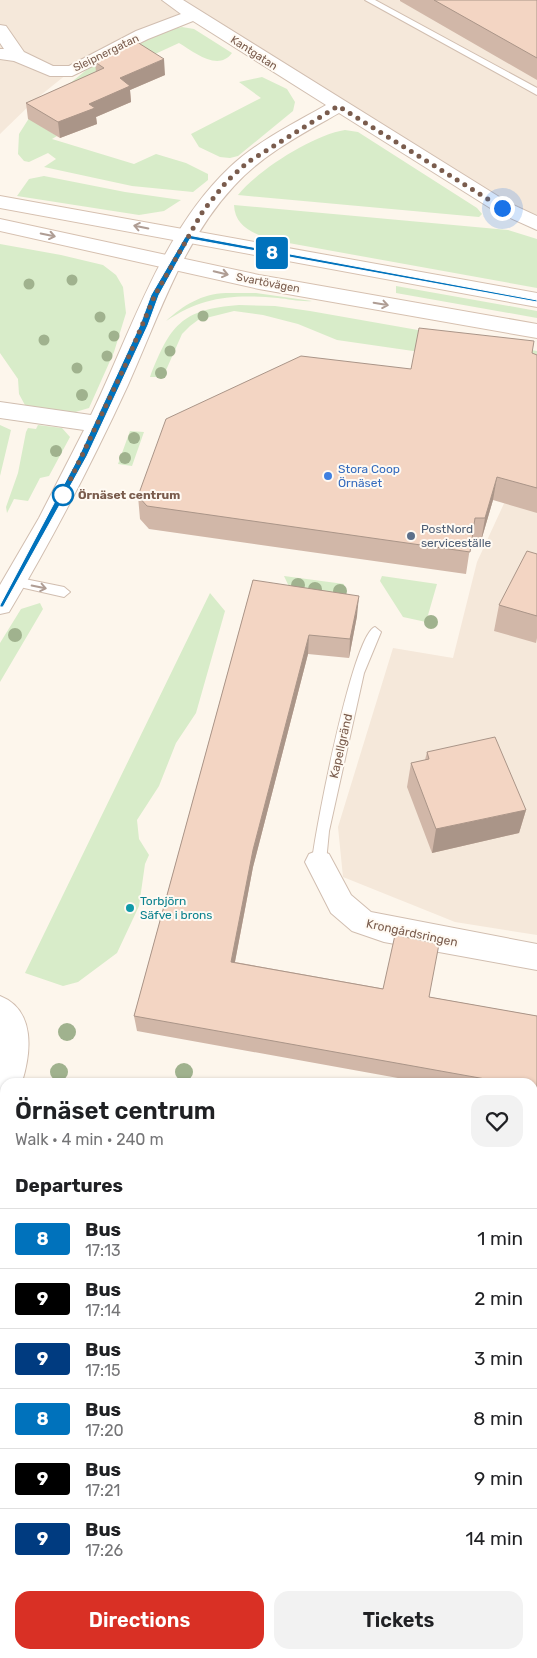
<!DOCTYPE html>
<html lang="en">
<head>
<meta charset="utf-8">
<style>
  :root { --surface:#fff; --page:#f2f2f2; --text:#202124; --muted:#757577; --line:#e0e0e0; --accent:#d93025 }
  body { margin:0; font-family:Rubik,sans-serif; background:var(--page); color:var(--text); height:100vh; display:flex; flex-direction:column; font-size:19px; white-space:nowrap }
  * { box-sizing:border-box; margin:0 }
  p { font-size:16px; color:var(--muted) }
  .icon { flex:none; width:28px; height:28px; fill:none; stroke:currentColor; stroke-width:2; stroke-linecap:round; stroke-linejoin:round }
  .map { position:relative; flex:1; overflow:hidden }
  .side { position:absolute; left:0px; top:1078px; width:538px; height:581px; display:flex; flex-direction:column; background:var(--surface); border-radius:15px 15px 0 0; box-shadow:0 1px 4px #0004 }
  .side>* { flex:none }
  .badge { padding:0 10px; border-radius:4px; font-size:18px; line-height:32px }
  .you { position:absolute; width:25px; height:25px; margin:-12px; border:4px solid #fff; border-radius:50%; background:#1a73e8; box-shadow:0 0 0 8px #1a73e833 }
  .map>.badge { position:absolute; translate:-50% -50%; box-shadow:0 0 0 2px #fff }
  h2 { padding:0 15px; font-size:19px; line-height:45px }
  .round { display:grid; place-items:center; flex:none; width:52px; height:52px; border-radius:15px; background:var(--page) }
  .overview { display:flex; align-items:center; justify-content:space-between; height:85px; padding:0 15px }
  h1 { font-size:24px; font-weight:600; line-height:38px }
  .cta { display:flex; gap:10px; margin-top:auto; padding:10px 15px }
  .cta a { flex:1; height:58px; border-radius:15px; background:var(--accent); color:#fff; font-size:20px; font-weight:600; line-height:58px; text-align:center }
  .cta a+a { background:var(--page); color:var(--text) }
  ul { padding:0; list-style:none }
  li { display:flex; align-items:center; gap:15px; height:60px; padding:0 15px; border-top:1px solid var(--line) }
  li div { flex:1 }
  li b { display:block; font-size:19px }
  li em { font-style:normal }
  li .badge { min-width:55px; font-weight:700; text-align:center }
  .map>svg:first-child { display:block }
</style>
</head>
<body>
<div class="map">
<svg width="537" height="1658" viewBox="0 0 537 1658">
  <rect width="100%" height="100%" fill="#fdf6ec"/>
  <!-- residential -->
  <path fill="#f5e8da" d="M0 0H537V229L192 18 72 70 36 99 0 134Z
    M537 432V935L455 922 343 877 338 827 393 648 453 658 477 562Z"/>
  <!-- green -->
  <path fill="#d8ecc9" d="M182 27 194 29 232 53C218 72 194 52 179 43L142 60 41 126 57 136 52 139 134 164 156 154 186 163 208 174V180L193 192 132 186 44 167 56 159 48 153 29 162 24 161 18 154 19 134 31 115 90 67 168 30Z
    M262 77 287 89 295 102 293 111 238 156 230 158 220 157 199 147 191 134 261 98 239 82Z
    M345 130 358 132 477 208 482 214 479 217 238 195C258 170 313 135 345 130Z
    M44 176 125 192 181 200 164 211 139 215 17 196 29 179Z
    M234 205 508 230 537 239V288L272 240C253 233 235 227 234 205Z
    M0 244 61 255 103 265 116 275 123 287 126 313 114 352 89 408 72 413 26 407 19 394 18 379 0 353Z
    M396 286 537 311V318L396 293Z
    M226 293H256L312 301C302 302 288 299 278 298 234 294 203 296 166 321 184 305 201 294 226 293Z
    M239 305 275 306 310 311 537 351V369L337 340 298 324 263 315 234 311 198 320 190 326 182 334 163 377H150C170 326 181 309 239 305Z
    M0 425 11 430 0 476Z
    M38 425 62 428 70 437 49 476 40 478 28 501 14 499 7 513 6 507 18 473 26 432 28 428 36 429Z
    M130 431 144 432 132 466 118 464Z
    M284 576 344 584 342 601 293 595Z
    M382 576 437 584 426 622 403 617 380 581Z
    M210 593 225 611 196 713 176 743 159 786 137 820 139 839 149 855 145 864 139 906 117 953 78 982 63 986 25 973Z
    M40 603 43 609 0 682V643L21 609Z
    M5 1219V1378L0 1377V1237Z
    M533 1531 537 1532V1658H441L442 1654H532Z"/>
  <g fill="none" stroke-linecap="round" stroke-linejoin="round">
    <defs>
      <path id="lane" d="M365 0H375L537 88V95Z
        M15 577 64 587 70 592 64 597 11 585 9 582Z
        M375 627 381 632 364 673 329 831 326 862 324 866 319 868 314 866 312 862C315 831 353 634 375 627Z
        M532 1443 537 1444V1462L532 1461Z
        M346 1654H364L363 1658H345Z"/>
      <path id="street" d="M162 0H183L509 203 537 216V230L495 211 339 113C302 134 263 154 234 186 182 242 159 316 128 385 92 463 53 538 9 612L0 614V585L39 518 84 430 0 418V402L91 415C131 333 161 232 230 167 258 141 293 124 326 105L193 21 148 39 72 76H50L14 61 0 59V49H4L0 43V25L6 26 24 52 53 66H69L136 31 181 14Z
        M319 850 329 854 351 895 371 912 537 944V970L384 942 352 931 331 913 305 862 309 854Z
        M0 996C36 1010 31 1053 22 1082H5V1120L0 1122Z"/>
      <path id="secondary" d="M0 196 537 293V307L0 208Z
        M0 219 259 275 537 324V338L259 289 0 231Z"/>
    </defs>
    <!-- lane casing -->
    <use href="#lane" stroke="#d1beb0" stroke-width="2"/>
    <!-- street casing -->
    <use href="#street" stroke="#d1beb0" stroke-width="2"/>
    <!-- secondary casing -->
    <use href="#secondary" stroke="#d6c0b0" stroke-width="2"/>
    <!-- lane -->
    <use href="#lane" fill="#fff" fill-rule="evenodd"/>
    <!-- street -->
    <use href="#street" fill="#fff" fill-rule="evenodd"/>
    <!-- secondary -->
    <use href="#secondary" fill="#fff" fill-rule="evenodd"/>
  </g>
  <!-- trees -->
  <g fill="#a0b28e">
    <circle cx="72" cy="280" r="5.5"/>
    <circle cx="29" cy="284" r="5.5"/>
    <circle cx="203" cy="316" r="5.5"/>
    <circle cx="100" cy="317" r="5.5"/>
    <circle cx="114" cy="336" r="5.5"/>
    <circle cx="44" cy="340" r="5.5"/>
    <circle cx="170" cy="351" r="5.5"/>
    <circle cx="107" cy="356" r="5.5"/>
    <circle cx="77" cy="368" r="5.5"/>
    <circle cx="161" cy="373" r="6"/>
    <circle cx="82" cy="395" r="6"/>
    <circle cx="134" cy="438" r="6"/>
    <circle cx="56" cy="451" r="6"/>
    <circle cx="125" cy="458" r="6"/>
    <circle cx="298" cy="585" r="7"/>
    <circle cx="315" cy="589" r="7"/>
    <circle cx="340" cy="591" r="7"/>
    <circle cx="431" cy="622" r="7"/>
    <circle cx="15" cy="635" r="7"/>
    <circle cx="67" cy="1032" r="9"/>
    <circle cx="59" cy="1072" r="9"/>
    <circle cx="184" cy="1072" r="9"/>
  </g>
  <!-- wall -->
  <path fill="#d1b7a8" d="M400 0H537V80L400 1Z
    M95 62 165 75 130 90 131 102 96 117 97 124 60 138 28 119 26 103 96 72Z
    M532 353 537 355V513L493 500 481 541H471L466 574 149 529 140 519 138 496 411 369Z
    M537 554V638L536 643 494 631 499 605Z
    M253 580 357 616 349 658 308 654 253 867 235 962 537 1016V1104L532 1103V1082H420L137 1031 134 1016Z
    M427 752 526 810 519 833 432 853 407 787 411 763 425 760Z
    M532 1155H537V1312L532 1311Z"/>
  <!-- shaded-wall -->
  <path fill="#aa9588" d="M164 59 165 75 130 90 131 102 96 117 97 124 60 138 58 122 89 104 120 78Z
    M497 477 493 500 481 541 485 518Z
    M359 596 357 616 349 658 350 639Z
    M309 635 308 654 253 867 232 977 231 962 253 850Z
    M526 810 519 833 432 853 436 829Z
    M137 1654H140L141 1658H137Z"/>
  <!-- building -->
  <path fill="#f3d5c3" stroke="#aa9588" d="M434 0H537V58Z
    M137 42 164 59 120 78 130 86 89 104 95 108 58 122 26 103 104 68 95 62Z
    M419 328 534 341 532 353 537 355V488L497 477 485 518H475L470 552 147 506 138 496 166 419 301 356 411 369Z
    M527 551 537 554V616L499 605Z
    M253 580 359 596 350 639 309 635 253 850 231 962 383 989 395 935 439 944 429 997 537 1016V1089L532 1088V1082H502L134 1016Z
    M495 737 526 810 436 829 411 763 429 759 427 752Z
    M532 1155H537V1298L532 1297Z
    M5 1564V1654H137V1658H0V1565Z"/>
  <!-- one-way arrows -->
  <defs><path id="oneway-shaft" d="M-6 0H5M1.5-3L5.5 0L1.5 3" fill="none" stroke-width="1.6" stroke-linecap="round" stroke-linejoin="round" transform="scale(1.25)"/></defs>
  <g stroke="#af9d94">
    <use href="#oneway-shaft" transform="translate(141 227) rotate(-169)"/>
    <use href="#oneway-shaft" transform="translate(48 235) rotate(12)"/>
    <use href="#oneway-shaft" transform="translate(221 273) rotate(13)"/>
    <use href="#oneway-shaft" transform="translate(381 304) rotate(10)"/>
    <use href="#oneway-shaft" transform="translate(39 587) rotate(11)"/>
  </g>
  <!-- line -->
  <path fill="#0072bc" stroke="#fff" d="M188 235 537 300V302L190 239 159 295 148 325 87 456 3 607H0V605L79 456 140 325 151 295 185 237Z"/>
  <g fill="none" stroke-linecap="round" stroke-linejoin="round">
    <!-- walk -->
    <path stroke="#7a5c4d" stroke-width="5" stroke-dasharray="0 9" d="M63 495 124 368 155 295 203 211 227 181 248 162 338 106 502 208"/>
  </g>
  <!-- markers -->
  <circle fill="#3f7fe0" stroke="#fffaf3" stroke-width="2" cx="328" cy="476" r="5"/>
  <circle fill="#fff" stroke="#0072bc" stroke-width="2.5" cx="63" cy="495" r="10"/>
  <circle fill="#5c6f8a" stroke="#fffaf3" stroke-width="2" cx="411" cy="536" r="5"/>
  <circle fill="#0f9aa8" stroke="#fffaf3" stroke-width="2" cx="130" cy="908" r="5"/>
  <g text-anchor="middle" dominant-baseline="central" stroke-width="4" stroke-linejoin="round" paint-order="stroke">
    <!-- far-street labels -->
    <g font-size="11" fill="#7a5c4d" stroke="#fffaf3">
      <text transform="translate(106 53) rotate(-26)">Sleipnergatan</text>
      <text transform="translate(254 53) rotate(33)">Kantgatan</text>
      <text transform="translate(268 283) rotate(11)">Svartövägen</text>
    </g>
    <!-- shop labels -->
    <g font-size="12" fill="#366cbe" stroke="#fffaf3" text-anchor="start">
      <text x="338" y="469">Stora Coop<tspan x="338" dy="14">Örnäset</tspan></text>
    </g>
    <!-- stop labels -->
    <g font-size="12" font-weight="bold" fill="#7a5c4d" stroke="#fffaf3" text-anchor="start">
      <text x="78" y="495">Örnäset centrum</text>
    </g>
    <!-- service labels -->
    <g font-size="12" fill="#4e5e75" stroke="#fffaf3" text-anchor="start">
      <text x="421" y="529">PostNord<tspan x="421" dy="14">serviceställe</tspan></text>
    </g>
    <!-- street labels -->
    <g font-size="12" fill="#7a5c4d" stroke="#fffaf3">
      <text transform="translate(341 746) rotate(-77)">Kapellgränd</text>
      <text transform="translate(412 933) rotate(12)">Krongårdsringen</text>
    </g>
    <!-- culture labels -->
    <g font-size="12" fill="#0d838f" stroke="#fffaf3" text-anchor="start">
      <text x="140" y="901">Torbjörn<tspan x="140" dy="14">Säfve i brons</tspan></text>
    </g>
  </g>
</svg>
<div class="you" style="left:502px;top:208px"></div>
<b class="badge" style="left:272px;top:253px;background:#0072bc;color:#fff">8</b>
<section class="side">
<div class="overview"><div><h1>Örnäset centrum</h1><p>Walk · 4 min · 240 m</p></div><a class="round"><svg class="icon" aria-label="heart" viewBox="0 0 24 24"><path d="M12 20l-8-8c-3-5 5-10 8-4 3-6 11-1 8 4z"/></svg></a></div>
<h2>Departures</h2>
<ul>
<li><span class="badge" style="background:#0072bc;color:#fff">8</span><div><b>Bus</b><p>17:13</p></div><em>1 min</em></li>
<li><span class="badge" style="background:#000;color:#fff">9</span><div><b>Bus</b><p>17:14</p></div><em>2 min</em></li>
<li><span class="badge" style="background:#003b80;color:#fff">9</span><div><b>Bus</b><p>17:15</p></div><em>3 min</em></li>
<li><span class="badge" style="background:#0072bc;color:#fff">8</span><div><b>Bus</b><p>17:20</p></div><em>8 min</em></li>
<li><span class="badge" style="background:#000;color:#fff">9</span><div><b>Bus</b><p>17:21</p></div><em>9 min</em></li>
<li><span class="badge" style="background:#003b80;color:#fff">9</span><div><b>Bus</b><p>17:26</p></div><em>14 min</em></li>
</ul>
<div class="cta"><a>Directions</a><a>Tickets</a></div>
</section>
</div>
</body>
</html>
